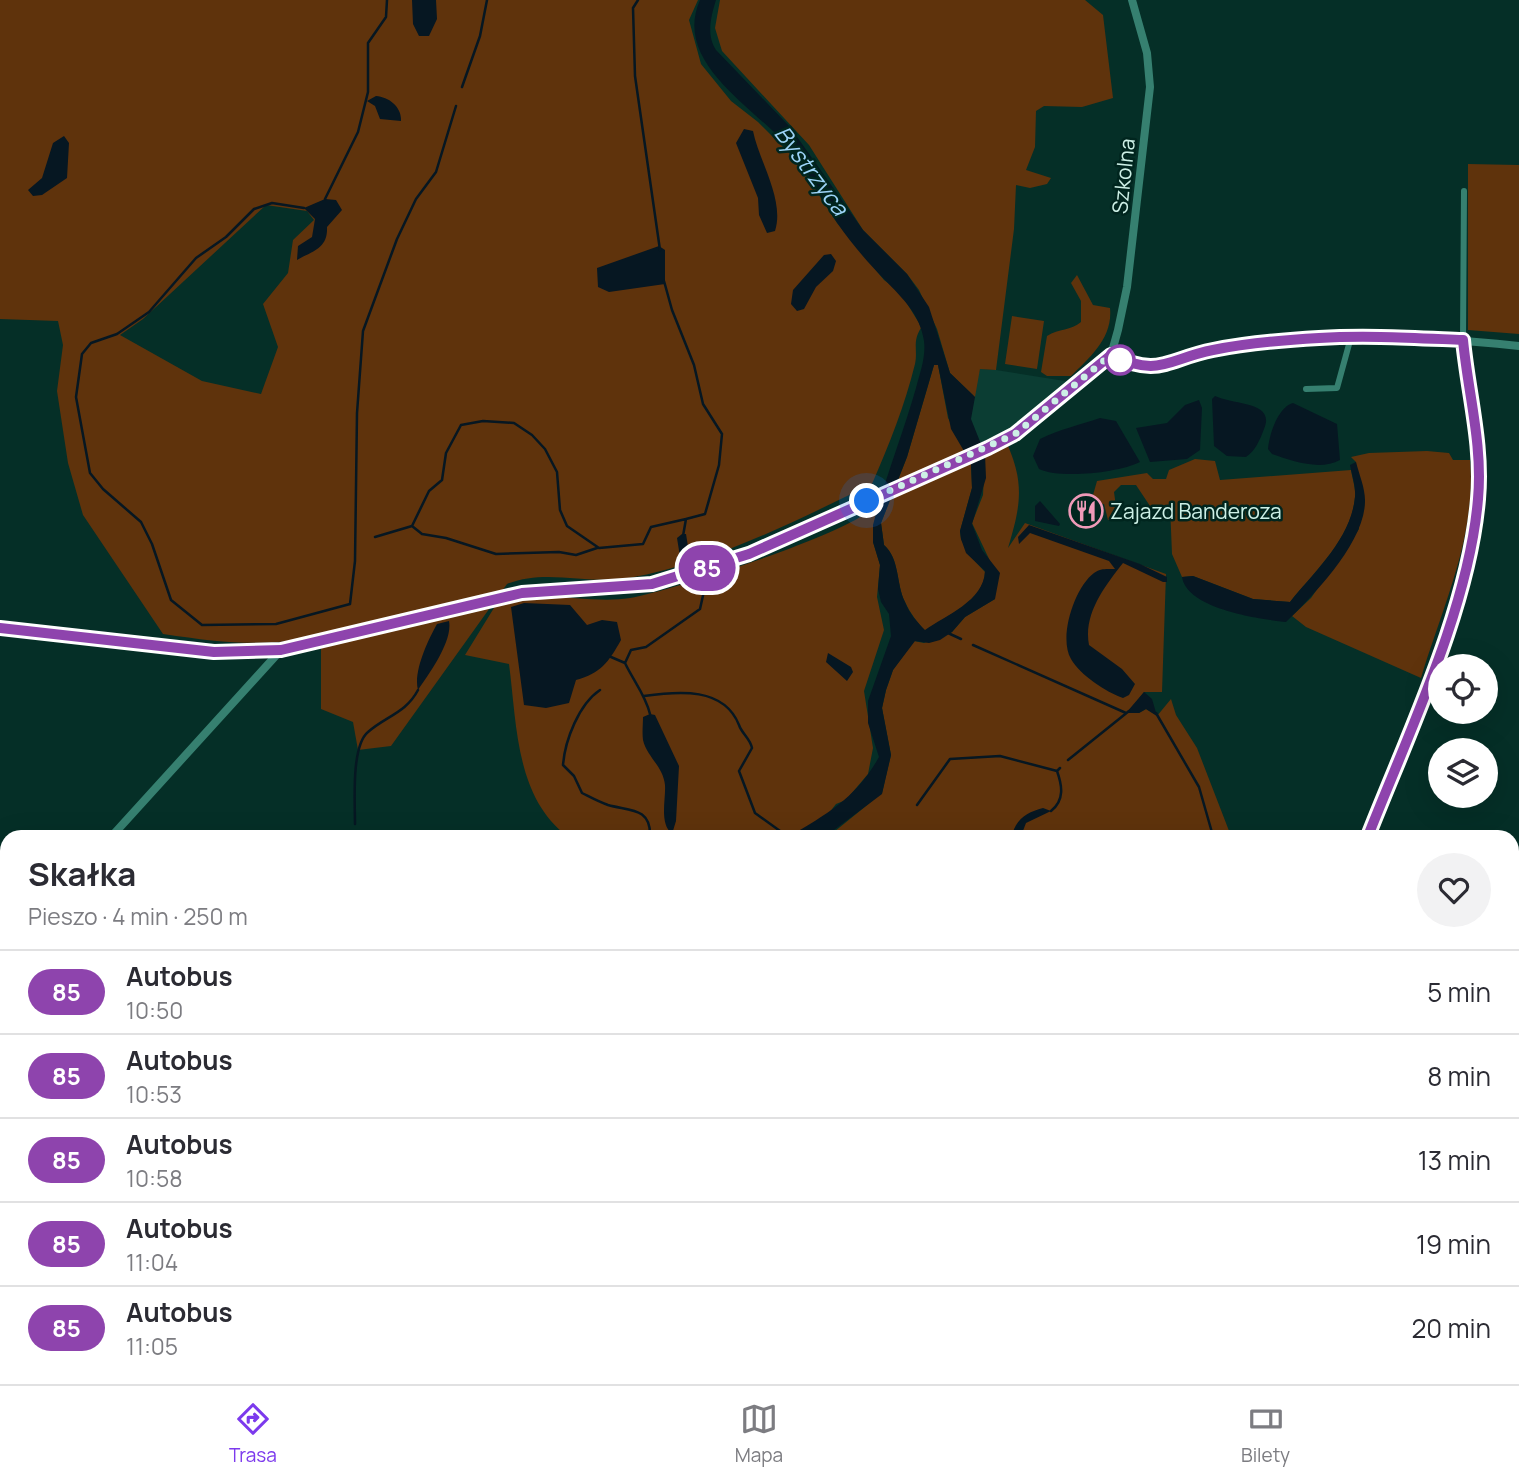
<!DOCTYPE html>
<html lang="pl">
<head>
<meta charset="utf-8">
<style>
  :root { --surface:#fff; --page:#f2f2f3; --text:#2b2b33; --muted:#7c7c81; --line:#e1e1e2; --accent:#7c3aed }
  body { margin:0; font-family:Manrope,sans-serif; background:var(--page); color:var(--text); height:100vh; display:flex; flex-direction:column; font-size:26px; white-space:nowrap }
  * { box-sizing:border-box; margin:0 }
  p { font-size:23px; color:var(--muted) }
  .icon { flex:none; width:38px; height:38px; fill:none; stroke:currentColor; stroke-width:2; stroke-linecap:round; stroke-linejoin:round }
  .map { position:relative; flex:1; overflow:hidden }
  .details { position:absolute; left:0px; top:830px; width:1519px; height:555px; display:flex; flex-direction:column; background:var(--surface); border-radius:21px 21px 0 0; box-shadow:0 7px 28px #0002 }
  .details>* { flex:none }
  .badge { padding:0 14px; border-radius:23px; font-size:24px; line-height:46px }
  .tools { position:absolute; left:1428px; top:654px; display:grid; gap:14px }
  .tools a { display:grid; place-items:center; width:70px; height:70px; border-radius:50%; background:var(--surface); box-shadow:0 7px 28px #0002; font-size:35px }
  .you { position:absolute; width:35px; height:35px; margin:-18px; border:5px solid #fff; border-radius:50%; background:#1a73e8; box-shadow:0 0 0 10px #1a73e833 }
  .map>.badge { position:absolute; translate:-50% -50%; box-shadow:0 0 0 4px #fff }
  .round { display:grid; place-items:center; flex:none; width:74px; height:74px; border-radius:37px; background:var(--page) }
  .summary { display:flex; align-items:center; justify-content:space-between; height:119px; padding:0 28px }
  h1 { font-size:33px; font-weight:700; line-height:52px }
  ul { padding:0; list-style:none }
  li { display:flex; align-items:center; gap:21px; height:84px; padding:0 28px; border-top:2px solid var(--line) }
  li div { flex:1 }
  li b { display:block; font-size:26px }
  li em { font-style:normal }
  li .badge { min-width:77px; font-weight:700; text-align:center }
  .dock { display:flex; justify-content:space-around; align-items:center; height:98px; border-top:2px solid var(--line); background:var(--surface); font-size:19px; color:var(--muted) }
  .dock a { display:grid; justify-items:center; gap:4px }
  .dock .active { color:var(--accent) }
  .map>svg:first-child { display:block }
</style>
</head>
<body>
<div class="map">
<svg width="1519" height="1384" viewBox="0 0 1519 1384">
  <rect width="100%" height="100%" fill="#052f27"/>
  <!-- built -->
  <path fill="#0b3d33" d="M980 369 996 370 1071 382 1010 431 958 457Z"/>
  <!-- green -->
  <path fill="#5f330c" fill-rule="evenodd" d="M0 0H698L689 20 701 64 731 101 758 122 797 161 837 223 884 280 900 292 919 323 921 328C912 342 918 350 915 364 905 405 889 445 872 484 793 522 716 562 629 578 589 585 545 568 507 584L391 746 358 750 353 722 321 709V637C259 647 224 643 163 634L83 515 68 463 57 391 63 345 58 321 0 319ZM266 205 307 211 314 220 293 240 288 273 263 304 278 347 261 394 202 381 120 335 143 319Z
    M720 0H1085L1103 15 1113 98 1082 107 1044 106 1036 111 1035 147 1026 170 1051 178 1047 184 1030 188 1016 185 1014 229 996 370 980 369 975 397 950 373 937 329 919 290 907 274 863 230 809 145 722 51 715 28Z
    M1468 164 1519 165V334L1468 330Z
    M1077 275 1093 305 1110 308C1113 338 1090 357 1071 376H1047L1041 372 1047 336C1059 328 1071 331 1081 322V301L1071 283Z
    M1012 316 1044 321 1037 369 1005 364Z
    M934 365H938L948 418 971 463 972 488 960 531 961 539 970 556 985 572C984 602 946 615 925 631 917 622 910 613 905 602 896 584 900 559 884 545L881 523 907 457Z
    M1008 446C1025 485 1020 508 1008 548L1025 523 1166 574 1162 692H1144L1128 713H1139L1146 709 1157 716 1171 699 1176 715 1197 748 1231 836H829L882 793 891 755 882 708 886 690 893 670 914 641 924 643 952 632 965 617 995 599 990 561 972 523 983 495 985 454Z
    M1427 451 1449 453 1453 460H1470C1477 535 1442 608 1421 678L1306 627 1292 616 1311 598 1359 529 1356 462 1351 457 1369 453Z
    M1195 459 1215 461 1220 480 1351 470C1352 478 1356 488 1355 497 1352 538 1314 572 1290 602L1253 599 1193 576 1182 577 1172 554 1170 505 1150 506 1136 485H1121L1114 492 1118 521 1108 520 1104 504 1096 503 1093 495 1097 481 1147 473 1153 479H1166L1169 470Z
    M879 503 873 542 880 565 877 597 884 630 864 691 873 748 868 774 846 800 836 804 825 818 790 836H567C515 796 517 724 509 664L465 655 497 603C509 601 522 598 534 597 565 595 599 603 630 598 673 590 855 533 879 503Z
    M7 1113V1197L0 1201 5 1167 0 1130Z
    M381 1377H597L595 1384H379Z
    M619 1377H795L793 1384H617Z
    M986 1377H1122L1114 1381 971 1384Z"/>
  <!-- water -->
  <path fill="#061722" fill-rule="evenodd" d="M412 0H436L437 19 429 36H419L413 24Z
    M700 0H716C711 16 706 35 716 50L790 127 863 230 907 274 929 307 950 373 975 397 971 419 985 454 986 478 972 524 982 550 1000 573 995 599 965 617 952 632 940 640 929 643 915 641 893 670 886 690 882 708 891 755 882 794 826 836H790C827 814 857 797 879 757L868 723V701L891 636 889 614 881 602 878 589 880 565 873 542V525C885 478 903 434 916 388 920 373 926 357 924 341 920 314 903 299 885 280 869 264 851 243 838 224 820 199 809 170 789 148 755 107 672 63 700 0ZM934 365H938L951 429 971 463 972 488 960 531 961 539 966 553 985 571C984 601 946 615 925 630 917 622 909 613 905 602 896 584 900 559 884 545L881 523 907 457Z
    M376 96C389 97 402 107 401 121L380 119 375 106 367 101Z
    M744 129 753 131C759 161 785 200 775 231L767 233 759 215 758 198 736 143Z
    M64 136 69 143 67 178 42 195 33 196 28 190 42 178 53 143Z
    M325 199 336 200 342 210 327 227C328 249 312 251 297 260L298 246 312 237 315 219 304 208Z
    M659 246 665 250V284L609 292 598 287 597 268Z
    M831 254 836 261 833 271 816 287 804 309 797 311 791 304 793 290 824 255Z
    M1215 396C1233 405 1276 401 1264 429 1260 440 1255 451 1246 457L1227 456 1214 446 1212 399Z
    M1199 400 1202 408 1200 450 1187 459 1150 462 1136 428 1167 423 1185 405Z
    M1293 403 1337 424 1340 460C1320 471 1292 461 1272 454L1268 449C1269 435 1278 407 1293 403Z
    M1100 418 1116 421 1140 462C1118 473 1060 479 1039 469L1033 456 1040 439C1060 429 1080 425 1100 418Z
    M1356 462C1359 474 1365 488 1365 500 1366 541 1314 595 1286 622 1259 619 1187 609 1182 577L1193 576 1253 599 1290 602C1314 572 1351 539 1355 497 1356 487 1352 475 1350 465Z
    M1040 501 1060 524 1059 526 1035 521V506Z
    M1029 525 1140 564 1167 577V582H1163L1123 563C1105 586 1083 614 1089 645L1122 669 1135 684 1129 695 1123 698C1106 692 1080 675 1071 659 1058 637 1075 587 1094 573 1100 568 1107 569 1115 569L1109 561 1030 533 1019 544 1018 537Z
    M682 534H686L691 565 682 569 677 538Z
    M524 603 570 605 587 625 602 620 617 622 621 640C608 663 601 673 576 680L569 703 546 708 524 705 511 607Z
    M449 621C453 641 429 674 418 690 413 672 428 640 437 624Z
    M828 653 851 667 853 672 847 681 826 662Z
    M1144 692 1152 699 1157 716 1146 709 1139 713H1126Z
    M650 714 655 715 679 766 676 821 672 834C659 823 666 800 665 785 663 766 647 757 643 740 642 733 643 724 643 717Z
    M1043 808 1051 811 1026 823 1021 836H1012C1015 820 1027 812 1043 808Z
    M394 1377H432L453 1382 455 1377H468L465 1384H424L418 1380 390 1384Z"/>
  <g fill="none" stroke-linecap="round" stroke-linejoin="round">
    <!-- stream -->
    <path stroke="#061722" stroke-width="2.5" d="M638 0 633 8 635 76 660 250
      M462 87 480 36 487 0
      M325 199 358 132 368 92V43L386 17 387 0
      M304 208 272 203 254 209 226 237 196 258 149 312 117 334 91 343 82 354 76 397 90 473 103 489 141 522 152 544 171 600 202 625 276 624 350 604 355 561 357 413 363 331 397 239 416 199 436 172 456 106
      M664 281 672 310 694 365 703 404 722 434 719 465 705 514 686 519 683 536
      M412 526 422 534 446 538 496 554 559 552 576 555 597 548
      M375 537 412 526 429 491 442 480 446 453 461 425 483 421 514 423 532 435 545 449 557 472 560 510 567 526 599 548 643 544 651 527 686 519
      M948 633 961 639
      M973 645 1126 713
      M611 657 625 663 631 650 646 647 700 609 704 591 693 572
      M625 663C633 680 646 696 650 714
      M600 690C579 704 565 740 563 765L574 776 582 793C590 797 599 802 608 805 629 811 651 807 650 836
      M644 696C679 691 724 687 739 725 742 734 750 738 752 748L739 771 755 813 787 836
      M1156 713 1199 787 1213 836
      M1068 760 1129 711
      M917 805 950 759 1000 756 1057 771 1060 768
      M1051 811C1065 800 1062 785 1057 771
      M355 824C355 803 351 746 368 732 386 716 406 713 418 690
      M1512 1093 1519 1094
      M0 1196 7 1194V1191
      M0 1322 7 1323
      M980 1384 995 1377"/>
    <!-- minor -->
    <path stroke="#368070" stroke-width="6" d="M1463 340 1464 191
      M1306 389 1337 388 1351 337"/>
    <!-- tertiary -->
    <path stroke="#368070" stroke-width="8" d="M1111 355C1160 379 1168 359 1213 350 1248 343 1285 339 1320 338 1386 334 1453 339 1519 346
      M0 628 214 652 281 650 521 593 652 584 749 554 1015 434 1111 355 1118 330 1127 287 1150 87 1147 53 1132 0
      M112 836 281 650
      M1368 836C1408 735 1469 607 1478 499 1483 445 1468 393 1463 340
      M0 960 7 952
      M1198 1384 1200 1377"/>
  </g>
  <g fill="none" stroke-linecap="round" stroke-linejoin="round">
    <defs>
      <path id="line" d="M0 628 214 652 281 650 522 593 652 584 749 554 988 448 1015 434 1111 355C1160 378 1167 359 1213 350 1247 343 1284 340 1319 338 1366 335 1415 338 1463 340 1468 393 1483 445 1478 499 1469 608 1408 734 1368 836"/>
    </defs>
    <!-- line casing -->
    <use href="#line" stroke="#fff" stroke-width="16"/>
    <!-- line -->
    <use href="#line" stroke="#8e44ad" stroke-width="10"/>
    <!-- walk -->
    <path stroke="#cdf0e6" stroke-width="7" stroke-dasharray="0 12.6" d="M867 501 1015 434 1111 355 1123 361 1120 360"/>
  </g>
  <!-- icons -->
  <defs>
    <symbol id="restaurant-ring" viewBox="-11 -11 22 22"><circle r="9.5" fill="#00251e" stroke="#ef9ab8" stroke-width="1.5"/><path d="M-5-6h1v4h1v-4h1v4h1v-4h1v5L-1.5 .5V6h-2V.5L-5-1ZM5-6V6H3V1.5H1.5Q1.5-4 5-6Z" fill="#ef9ab8"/></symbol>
  </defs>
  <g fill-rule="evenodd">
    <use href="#restaurant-ring" x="1067" y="492" width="38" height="38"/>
  </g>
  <!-- markers -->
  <circle fill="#fff" stroke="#8e44ad" stroke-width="3.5" cx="1120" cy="360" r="14"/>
  <g text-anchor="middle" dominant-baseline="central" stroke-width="5" stroke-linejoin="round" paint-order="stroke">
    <!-- street labels -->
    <g font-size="21" fill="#cdf0e6" stroke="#00251e">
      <text transform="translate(1123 176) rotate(-84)">Szkolna</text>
    </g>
    <!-- poi labels -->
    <g font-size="21" fill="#cdf0e6" stroke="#00251e" text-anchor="start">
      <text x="1110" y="511">Zajazd Banderoza</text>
    </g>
    <!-- water labels -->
    <g font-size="23" font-style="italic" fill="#9cd3f7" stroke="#00251e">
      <text transform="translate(812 170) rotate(53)">Bystrzyca</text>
    </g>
  </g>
</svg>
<div class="tools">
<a><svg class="icon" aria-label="locate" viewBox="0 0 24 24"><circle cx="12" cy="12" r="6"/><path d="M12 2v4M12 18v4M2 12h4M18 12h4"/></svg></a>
<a><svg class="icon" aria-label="layers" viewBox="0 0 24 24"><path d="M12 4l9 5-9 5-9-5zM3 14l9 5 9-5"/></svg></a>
</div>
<div class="you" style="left:867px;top:501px"></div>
<b class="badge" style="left:707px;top:568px;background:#8e44ad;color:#fff">85</b>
<section class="details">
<div class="summary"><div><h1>Skałka</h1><p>Pieszo · 4 min · 250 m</p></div><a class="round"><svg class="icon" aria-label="heart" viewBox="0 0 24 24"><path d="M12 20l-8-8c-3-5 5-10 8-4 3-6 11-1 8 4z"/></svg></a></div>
<ul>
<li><span class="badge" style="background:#8e44ad;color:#fff">85</span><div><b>Autobus</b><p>10:50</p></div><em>5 min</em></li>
<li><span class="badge" style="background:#8e44ad;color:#fff">85</span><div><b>Autobus</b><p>10:53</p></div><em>8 min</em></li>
<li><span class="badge" style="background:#8e44ad;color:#fff">85</span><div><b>Autobus</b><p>10:58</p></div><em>13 min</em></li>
<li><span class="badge" style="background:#8e44ad;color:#fff">85</span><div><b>Autobus</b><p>11:04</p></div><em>19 min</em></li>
<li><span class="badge" style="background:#8e44ad;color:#fff">85</span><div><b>Autobus</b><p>11:05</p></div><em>20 min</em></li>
</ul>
</section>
</div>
<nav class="dock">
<a class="active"><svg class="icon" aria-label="directions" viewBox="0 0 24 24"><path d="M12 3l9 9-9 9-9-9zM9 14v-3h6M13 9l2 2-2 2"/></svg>Trasa</a>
<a><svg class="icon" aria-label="map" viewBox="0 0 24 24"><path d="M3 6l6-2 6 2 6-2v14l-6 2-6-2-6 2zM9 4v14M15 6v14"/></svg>Mapa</a>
<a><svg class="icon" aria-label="tickets" viewBox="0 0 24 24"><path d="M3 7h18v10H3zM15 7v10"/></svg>Bilety</a>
</nav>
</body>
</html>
